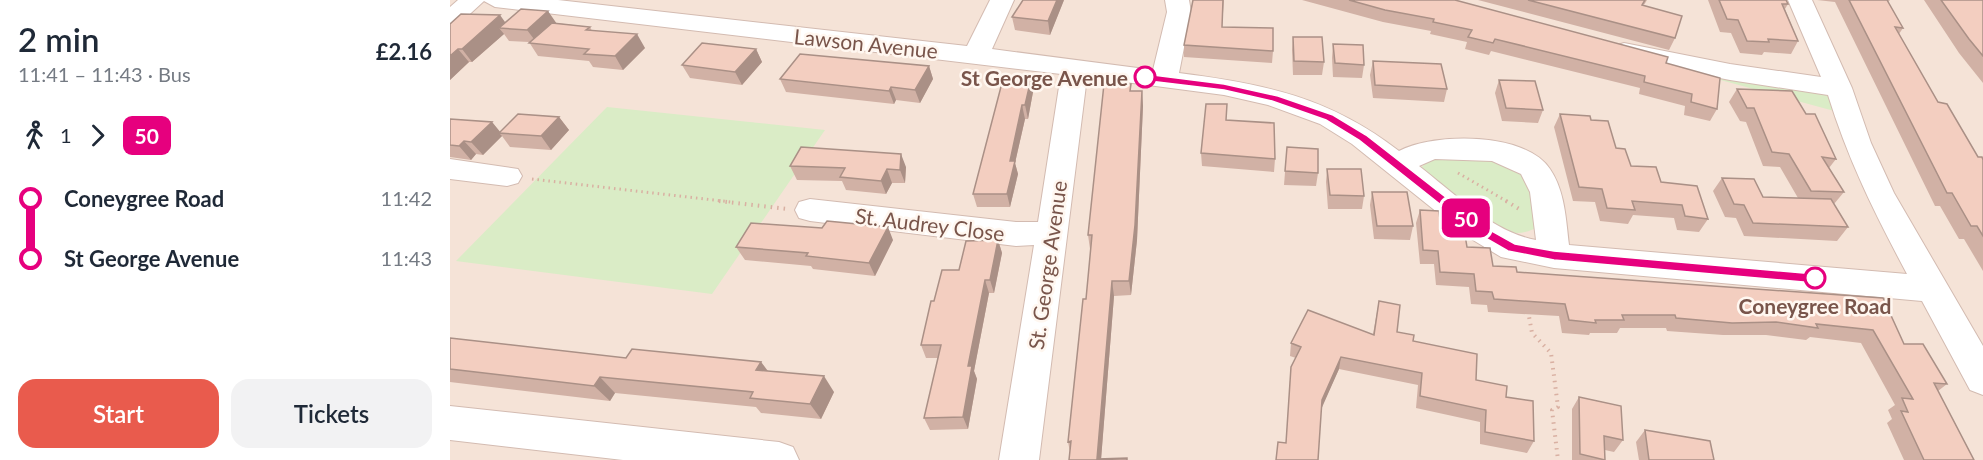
<!DOCTYPE html>
<html lang="en">
<head>
<meta charset="utf-8">
<style>
  :root { --surface:#fff; --page:#f2f2f3; --text:#1f2937; --muted:#747a83; --accent:#e95b4d }
  body { margin:0; font-family:Lato,sans-serif; background:var(--page); color:var(--text); height:100vh; display:flex; flex-direction:column; font-size:22px; white-space:nowrap }
  * { box-sizing:border-box; margin:0 }
  p { font-size:20px; color:var(--muted) }
  .icon { flex:none; width:33px; height:33px; fill:none; stroke:currentColor; stroke-width:2; stroke-linecap:round; stroke-linejoin:round }
  .map { position:relative; flex:1; overflow:hidden }
  .drawer { display:flex; flex-direction:column; background:var(--surface); width:450px }
  .drawer>* { flex:none }
  .badge { padding:0 12px; border-radius:9px; font-size:21px; line-height:39px }
  .map>.badge { position:absolute; translate:-50% -50%; box-shadow:0 0 0 3px #fff }
  .legs { display:flex; align-items:center; gap:9px; height:66px; padding:0 18px; font-size:20px }
  .legs p { margin-inline-start:auto }
  .summary { display:flex; align-items:center; justify-content:space-between; height:102px; padding:0 18px }
  h1 { font-size:33px; font-weight:600; line-height:45px }
  .primary-button { display:flex; gap:12px; margin-top:auto; padding:12px 18px }
  .primary-button a { flex:1; height:69px; border-radius:18px; background:var(--accent); color:#fff; font-size:24px; font-weight:600; line-height:69px; text-align:center }
  .primary-button a+a { background:var(--page); color:var(--text) }
  ul { padding:0 18px; list-style:none }
  li { display:flex; align-items:center; gap:21px; height:60px; font-size:22px }
  li i { display:grid; place-items:center; width:9px; height:100%; margin:0 8px; background:currentColor }
  li i::after { content:''; width:15px; height:15px; margin:-8px; border:4px solid; border-radius:50%; background:var(--surface) }
  li p { margin-inline-start:auto }
  li:first-child i { background:linear-gradient(#0000 50%,currentColor 0) }
  li:last-child i { background:linear-gradient(currentColor 50%,#0000 0) }
  main { display:flex; flex:1; min-height:0 }
  .map>svg:first-child { display:block }
</style>
</head>
<body>
<main>
<section class="drawer">
<div class="summary"><div><h1>2 min</h1><p>11:41 – 11:43 · Bus</p></div><b>£2.16</b></div>
<div class="legs"><svg class="icon" aria-label="walk" viewBox="0 0 24 24"><circle cx="13" cy="4" r="2"/><path d="M13 8l-2 6 4 7M11 14l-3 7M7 12l3-4h3l4 4"/></svg>1<svg class="icon" aria-label="forward" viewBox="0 0 24 24"><path d="M9 5l7 7-7 7"/></svg><b class="badge" style="background:#e6007e;color:#fff">50</b></div>
<ul>
<li><i style="color:#e6007e"></i><b>Coneygree Road</b><p>11:42</p></li>
<li><i style="color:#e6007e"></i><b>St George Avenue</b><p>11:43</p></li>
</ul>
<div class="primary-button"><a>Start</a><a>Tickets</a></div>
</section>
<div class="map">
<svg width="1533" height="460" viewBox="0 0 1533 460">
  <rect width="100%" height="100%" fill="#fdf3e9"/>
  <!-- residential -->
  <path fill="#f5e3d7" d="M0 0H1533V460H0Z"/>
  <!-- green -->
  <path fill="#daecc6" d="M1245 73 1372 93 1381 98 1388 112Z
    M157 107 375 130 262 294 6 261Z
    M1039 155 1077 170 1090 226C1080 231 1071 235 1059 232 1034 224 993 186 971 168L980 158Z"/>
  <g fill="none" stroke-linecap="round" stroke-linejoin="round">
    <defs>
      <path id="minor" d="M8 0H108L517 46 540 0H564L542 49 703 70 717 12 715 0H739L741 12 729 73C815 84 879 97 949 151 985 132 1076 132 1100 169 1115 191 1116 220 1119 245L1457 274C1425 214 1398 160 1378 95L1280 80 1174 59 1165 56 1161 51 1165 46 1174 43 1280 64 1371 77 1338 0H1362L1402 88 1421 143 1444 193 1533 346V395L1520 390 1472 301 1104 268 1051 257 1018 237 902 144 870 124 818 105 774 95 637 77 589 460H549L584 245 566 246 360 221 349 218 345 210 349 202 360 199 566 222H588L611 74 45 7 34 1 9 24 0 26V7ZM985 159 1042 161 1071 174 1080 192 1086 240C1042 232 1004 193 969 166Z
        M0 159 68 169 72 176 68 183 57 186 0 179Z
        M0 406 329 442 343 447 349 460H173L0 440Z"/>
    </defs>
    <!-- minor casing -->
    <use href="#minor" stroke="#d3bbb1" stroke-width="2"/>
    <!-- path-far1 -->
    <path stroke="#d9b0a2" stroke-width="3" stroke-dasharray="1.5 4" stroke-linecap="butt" d="M1008 173 1058 202
      M82 179 281 202"/>
    <!-- path -->
    <path stroke="#d9b0a2" stroke-width="4" stroke-dasharray="1.5 5" stroke-linecap="butt" d="M269 201 337 209
      M1056 201 1071 210
      M1078 311 1082 333 1101 353 1108 407 1102 410 1108 460"/>
    <!-- minor -->
    <use href="#minor" fill="#fff" fill-rule="evenodd"/>
  </g>
  <!-- wall -->
  <path fill="#d1b1a5" d="M614 0 600 35 565 30 562 17Z
    M743 0H774L772 27 823 51 822 63 734 57V45Z
    M852 0H1005L1216 63 1267 109 1260 121 1234 115 1235 106 1189 94 1190 88 1041 51 1039 55 1015 49 1017 42 980 34 981 31 933 22Z
    M1028 0H1197L1194 5 1225 38 1219 50Z
    M1258 0H1336L1338 4 1335 9 1348 41 1341 54 1314 52 1312 55 1290 53 1281 33 1270 32Z
    M1367 0H1440L1438 2 1453 28 1449 34 1465 64 1488 102 1528 157 1533 160V271L1514 239H1509L1490 206H1485L1385 2Z
    M1474 0H1533V83L1509 53Z
    M55 22 106 23 140 27 142 31 195 48 173 70 143 67 139 61 88 56 79 42 59 41 54 34 22 62H19L0 80V24Z
    M843 37 874 62 872 75H843L842 50Z
    M883 44 914 65 912 78 883 77 882 58Z
    M306 49 312 62 292 85 240 78 232 65Z
    M923 61 997 89 994 102 923 98 920 75Z
    M479 66 483 79 470 103 446 100 444 104 336 92 330 79Z
    M553 79 583 92 578 119H575L565 163 568 174 560 207H527L523 194Z
    M1049 80 1093 110 1088 123 1052 121 1045 93Z
    M1287 89 1356 114 1386 159 1379 168 1394 192 1384 204 1398 227 1387 241 1294 236 1286 218 1275 217 1263 191 1272 178 1313 197 1348 198 1330 167 1313 166 1296 122 1290 121 1279 102Z
    M681 91H692L693 106 687 240 681 295 664 296 651 459 619 460 620 452 618 442 636 299 641 249H640L638 235Z
    M1110 114 1141 120 1181 166 1211 182 1258 219 1249 232 1227 230 1224 218 1183 215 1178 224 1150 221 1145 202 1123 201 1104 127Z
    M109 117 119 130 101 150 60 147 52 136 33 155 26 154 21 160 0 157V119L42 122 50 132Z
    M777 120 825 159 824 172 752 166 751 153Z
    M837 147 868 173 866 186 834 185Z
    M340 166 456 167 455 183H442L436 194 396 190 392 181 347 180Z
    M877 169 914 196 912 209H878L876 182Z
    M922 192 963 226 960 240 924 239 920 205Z
    M970 210 991 228 1043 266 1067 272 1433 298 1454 344 1497 384 1488 391 1524 460H1454L1437 423 1442 419 1438 410 1445 405 1411 343 1360 337 1356 340 1316 335H1273L1217 331 1216 328H1170L1167 333H1140L1139 335 1112 333 1109 316 1038 312 1037 305 1021 304 1019 287 986 285 984 264H970L966 223Z
    M372 228 443 240 425 276 363 269 361 266 295 260 286 247Z
    M548 240 552 253 544 293H539L524 371 527 379 518 429 480 430 474 418 488 358H476L471 345 484 301 509 270Z
    M929 301 947 332 1026 380 1056 397 1084 441 1077 453 1030 444V422L966 408 968 385 889 369 871 408 836 443 840 380 841 367 846 358 840 356 841 343 923 334Z
    M0 338 176 358 311 362 318 371 384 392 371 419 311 413 306 407 165 393 160 401 0 382Z
    M1129 397 1173 440 1164 452 1155 450V460H1122V409Z
    M1195 430 1264 460H1189L1186 442Z"/>
  <!-- shaded-wall -->
  <path fill="#aa9086" d="M607 0H614L600 35 598 21Z
    M98 11 107 24 87 43 77 30Z
    M50 15 60 29 49 28 54 34 22 62 12 49Z
    M187 34 195 48 173 70 165 56Z
    M8 49 19 62 0 80V56Z
    M306 49 312 62 292 85 285 72Z
    M479 66 483 79 470 103 465 90Z
    M581 79 583 92 578 119 575 105Z
    M441 87 446 100 444 104 439 91Z
    M692 91 693 106 687 240 681 295 679 281Z
    M572 105 575 119 565 163 568 174 560 207 557 194 560 161Z
    M109 117 119 130 101 150 91 136Z
    M42 122 51 133H49L52 136 33 155 21 142Z
    M14 141 26 154 21 160 9 146Z
    M451 154 456 167 455 183 450 170Z
    M437 169 442 183 436 194 431 181Z
    M438 227 443 240 425 276 419 263Z
    M548 240 552 253 544 293 540 280Z
    M535 280 539 293 524 371 527 379 518 429 513 417 518 366Z
    M662 281 664 296 651 460 647 459Z
    M891 357 889 369 870 412 872 400Z
    M311 362 322 377 306 370Z
    M374 376 384 392 371 419 360 404Z
    M150 377 165 393 160 401 144 386Z"/>
  <!-- building -->
  <path fill="#f3cec0" stroke="#aa9086" stroke-width="1.5" d="M573 0H607L598 21 562 17Z
    M743 0H773L772 27 823 28V51L734 45Z
    M899 0H1005L1218 57 1216 63 1270 78 1267 109 1241 102 1242 94 1194 82 1195 76 1045 39 1043 43 1018 37 1022 30 983 22 984 19 935 10Z
    M1078 0H1195L1192 5 1232 16 1225 38Z
    M1269 0H1336L1338 4H1332L1348 41 1318 39 1319 42 1297 41 1288 20 1277 19Z
    M1399 0H1437L1453 28 1445 27 1488 102 1497 104 1528 157H1532L1533 160V236L1527 226H1521L1502 193H1497Z
    M1491 0H1533V56L1519 39Z
    M71 9 98 11 77 30 49 28Z
    M11 14 50 15 12 49H8L0 56V24Z
    M102 23 140 27 136 30 187 34 165 56 134 54 139 49 79 43Z
    M843 37H872L874 62 844 61Z
    M252 43 306 49 285 72 232 65Z
    M883 44 913 45 914 65 885 63Z
    M350 54 479 66 465 90 441 87 439 91 330 79Z
    M923 61 991 64 997 89 925 85Z
    M553 79H581L575 105H572L560 161H565L557 194H523Z
    M1049 80 1085 81 1093 110 1056 108Z
    M654 84H681L680 91H692L685 225 679 281H662L647 459 677 458V460H619L621 441 618 442 633 299H636L642 235H638Z
    M1287 89 1342 91 1356 114H1365L1386 159 1372 157 1394 192 1361 191 1339 154 1322 152 1304 108H1297Z
    M756 104H777L776 120 824 123 825 159 751 153Z
    M68 114 109 117 91 136 49 133Z
    M1110 114 1140 116 1141 120 1158 121 1166 148 1175 149 1181 166 1206 167 1211 182 1247 186 1258 219 1235 216 1232 205 1182 201 1185 210 1157 208 1152 189 1129 187Z
    M0 119 42 122 21 142 14 141 9 146 0 145Z
    M351 147 451 154 450 170 437 169 431 181 390 177 395 168 340 166Z
    M837 147 868 149V173L835 171Z
    M877 169H911L914 196 880 195Z
    M1272 178 1304 179 1313 197 1381 199 1398 227 1303 223 1294 205 1284 204Z
    M922 192H957L963 226H927Z
    M970 210 989 211 991 228 1014 229 1017 247 1040 248 1043 266 1066 267 1067 272 1433 298 1454 344H1473L1497 384 1484 383 1524 460H1474L1451 411 1458 412 1452 398 1463 399 1423 330 1366 324 1368 328 1326 322 1282 323 1226 318 1225 315H1172L1174 320H1145L1146 323 1119 320 1115 304 1044 299 1042 292 1026 291 1024 274 990 272 988 251 973 250Z
    M377 221 438 227 419 263 356 256 358 253 286 247 301 223 372 228Z
    M548 240 540 280H535L518 366H522L513 417 474 418 491 345H471L481 301H484L492 270H509L516 241Z
    M929 301 950 305 947 332 964 335 963 341 1027 354 1026 380 1057 386 1056 397 1083 401 1084 441 1035 432 1036 410 970 396 972 373 891 357 872 400 868 460H826L828 442 836 443 841 367 851 347 841 343 858 310 924 335Z
    M0 338 176 358 182 349 311 362 306 370 374 376 360 404 300 398 303 392 150 377 144 386 0 369Z
    M1129 397 1171 406 1173 440 1154 436 1155 460 1130 454Z
    M1195 430 1260 441 1264 460H1199Z"/>
  <!-- line-1 -->
  <path fill="#e6007e" stroke="#fff" stroke-width="1.5" d="M695 74 774 84 828 96 883 115 916 135 1033 226 1065 244 1104 251 1365 274 1371 278 1365 283 1104 260 1058 251 1025 232 909 140 876 120 822 101 774 90 691 80 690 77Z"/>
  <!-- markers -->
  <g fill="#fff" stroke="#e6007e" stroke-width="3">
    <circle cx="695" cy="77" r="10"/>
    <circle cx="1365" cy="278" r="10"/>
  </g>
  <g text-anchor="middle" dominant-baseline="central" stroke-width="5" stroke-linejoin="round" paint-order="stroke">
    <!-- street labels -->
    <g font-size="21" fill="#79554b" stroke="#fff7f0">
      <text transform="translate(416 43) rotate(6)">Lawson Avenue</text>
      <text transform="translate(480 224) rotate(7)">St. Audrey Close</text>
      <text transform="translate(597 265) rotate(-82)">St. George Avenue</text>
    </g>
    <!-- stop labels -->
    <g font-size="21" font-weight="bold" fill="#79554b" stroke="#fff7f0" text-anchor="end">
      <text x="678" y="77">St George Avenue</text>
      <text x="1365" y="305" text-anchor="middle">Coneygree Road</text>
    </g>
  </g>
</svg>
<b class="badge" style="left:1016px;top:218px;background:#e6007e;color:#fff">50</b>
</div>
</main>
</body>
</html>
